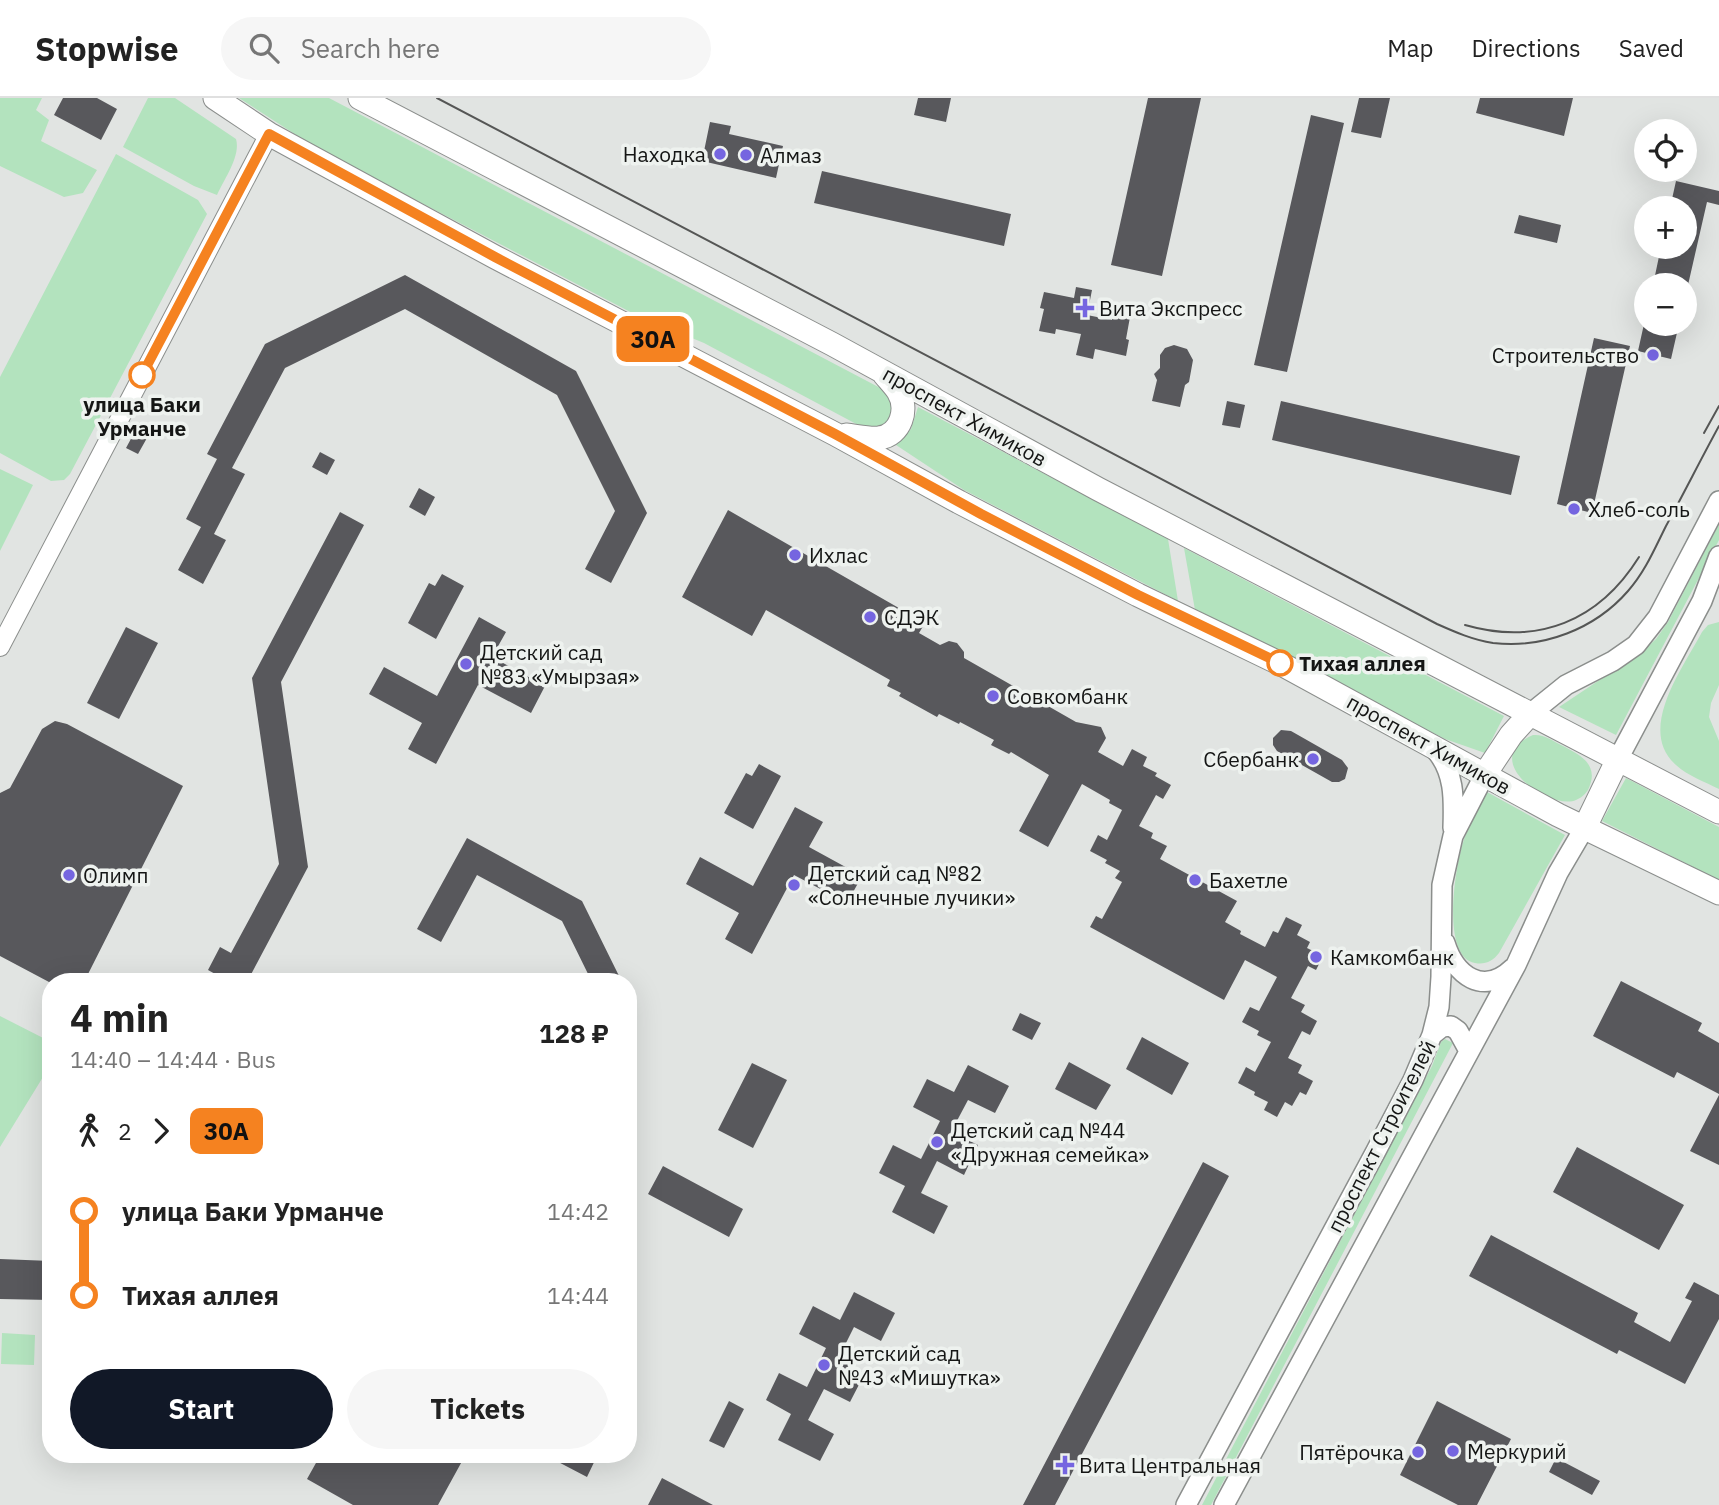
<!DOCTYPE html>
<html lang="en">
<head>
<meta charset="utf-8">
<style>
  :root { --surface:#fff; --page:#f6f6f6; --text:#222; --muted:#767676; --line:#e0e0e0; --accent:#111827 }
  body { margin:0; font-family:"IBM Plex Sans",sans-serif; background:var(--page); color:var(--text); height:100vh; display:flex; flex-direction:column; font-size:26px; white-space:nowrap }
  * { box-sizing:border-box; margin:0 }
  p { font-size:23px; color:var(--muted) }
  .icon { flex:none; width:38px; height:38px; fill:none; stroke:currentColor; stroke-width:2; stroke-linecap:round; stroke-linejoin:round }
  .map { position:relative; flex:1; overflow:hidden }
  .drawer { position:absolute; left:42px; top:875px; width:595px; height:490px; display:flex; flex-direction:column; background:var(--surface); border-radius:28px; box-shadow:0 7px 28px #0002 }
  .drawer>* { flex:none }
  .badge { padding:0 14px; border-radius:10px; font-size:24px; line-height:46px }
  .buttons { position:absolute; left:1634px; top:21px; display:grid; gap:14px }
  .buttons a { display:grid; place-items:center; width:63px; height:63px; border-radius:50%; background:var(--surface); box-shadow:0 7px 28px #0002; font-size:35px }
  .map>.badge { position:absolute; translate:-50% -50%; box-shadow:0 0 0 4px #fff }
  .legs { display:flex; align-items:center; gap:10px; height:77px; padding:0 28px; font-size:23px }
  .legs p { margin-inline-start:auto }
  .summary { display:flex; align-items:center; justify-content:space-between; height:119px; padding:0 28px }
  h1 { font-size:38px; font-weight:700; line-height:52px }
  .primary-button { display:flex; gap:14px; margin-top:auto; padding:14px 28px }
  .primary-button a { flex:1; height:80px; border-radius:42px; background:var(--accent); color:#fff; font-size:28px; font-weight:700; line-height:80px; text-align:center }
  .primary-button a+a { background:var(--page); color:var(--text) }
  ul { padding:0 28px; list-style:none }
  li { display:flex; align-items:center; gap:24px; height:84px; font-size:26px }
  li i { display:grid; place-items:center; width:10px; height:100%; margin:0 9px; background:currentColor }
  li i::after { content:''; width:18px; height:18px; margin:-9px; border:5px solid; border-radius:50%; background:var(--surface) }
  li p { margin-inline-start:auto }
  li:first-child i { background:linear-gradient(#0000 50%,currentColor 0) }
  li:last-child i { background:linear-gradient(currentColor 50%,#0000 0) }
  header { display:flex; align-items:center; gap:42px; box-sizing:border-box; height:98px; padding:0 35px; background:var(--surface); border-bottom:2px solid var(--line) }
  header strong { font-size:33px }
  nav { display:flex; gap:38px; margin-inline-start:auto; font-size:24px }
  .search { width:490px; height:63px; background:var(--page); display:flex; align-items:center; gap:18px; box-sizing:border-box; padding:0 24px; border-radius:38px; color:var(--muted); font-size:26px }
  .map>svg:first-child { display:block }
</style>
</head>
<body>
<header>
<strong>Stopwise</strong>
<div class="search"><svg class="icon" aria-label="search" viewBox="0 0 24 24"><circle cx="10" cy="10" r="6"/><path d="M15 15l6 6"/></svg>Search here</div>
<nav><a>Map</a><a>Directions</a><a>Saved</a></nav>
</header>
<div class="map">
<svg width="1719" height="1407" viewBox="0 0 1719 1407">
  <rect width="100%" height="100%" fill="#e1e4e2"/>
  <!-- green -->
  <path fill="#b3e3be" d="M0 0H42L36 12 49 22 41 43 97 72 83 95 64 99 0 68Z
    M148 0H175L236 41C241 58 224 81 217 97L194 88 123 49Z
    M239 0H329L886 293 891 301 893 318 883 330 860 328 704 245 638 218 408 98 307 44Z
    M116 56 198 102 207 116 70 376 64 382 51 383 0 355V279Z
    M918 309 1168 441 1178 503 964 392 896 347 911 331Z
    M0 371 33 387 0 453Z
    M1719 426V442L1616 637 1559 609 1643 553 1656 541 1668 524Z
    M1184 450 1504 618 1485 655 1445 641 1195 512Z
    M1719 524V587L1711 605 1709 619 1719 643V691C1705 684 1688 678 1676 667 1636 632 1683 570 1702 534L1708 527Z
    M1533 637C1544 636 1553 643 1563 648 1578 656 1598 665 1590 687 1588 694 1583 699 1576 702 1551 713 1476 662 1533 637Z
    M1626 680 1719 729V782L1602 723Z
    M1487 694 1565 737 1499 855C1493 863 1485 867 1475 865 1441 859 1455 772 1462 748 1467 729 1478 711 1487 694Z
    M0 918 51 944V966L0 1049Z
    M1445 941 1453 945 1211 1407H1202L1432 968 1441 944Z
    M2 1235 35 1237 34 1267 1 1266Z"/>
  <!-- building -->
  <path fill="#58585c" d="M63 0H97L117 11 101 42 54 17Z
    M918 0H951L946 24 914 17Z
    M1148 0H1201L1162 178 1111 167Z
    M1359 0H1390L1381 40 1351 34Z
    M1480 0H1573L1564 38 1476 15Z
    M1311 17 1344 25 1287 274 1254 267Z
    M710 24 731 28 729 36 783 48 776 80 702 63Z
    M822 73 1011 116 1004 148 814 105Z
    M1676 83 1719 93V107L1707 104 1688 187H1653L1661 149H1685V110H1670Z
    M1519 117 1561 127 1557 145 1514 135Z
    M405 177 576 273 647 415 611 485 585 471 615 413 557 297 405 211 285 270 232 370 245 376 214 436 226 442 203 486 178 472 201 429 186 421 217 361 207 356 265 246Z
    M1076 189 1092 192 1087 217 1112 222 1113 215 1130 219 1126 241 1129 242 1126 258 1095 251 1093 261 1076 257 1081 236 1056 231 1055 236 1039 233 1044 211 1040 210 1044 194 1074 200Z
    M1644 226H1679L1671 261 1638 253Z
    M1594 240 1630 248 1592 415 1557 406Z
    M1174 247 1187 251 1193 262 1189 284 1185 287 1180 309 1152 303 1157 282 1154 276 1160 270V257L1165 250Z
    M1227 303 1245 307 1240 330 1222 327Z
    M1281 303 1520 358 1511 397 1272 342Z
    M140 324 152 331 138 356 126 350Z
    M320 354 335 362 327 377 312 369Z
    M419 390 435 399 425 418 409 409Z
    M728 412 925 525 919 535 940 547 949 543 957 545 964 554V560L1076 624 1101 629 1106 640 1098 654 1123 668 1132 651 1147 659 1143 668 1157 675 1155 678 1171 687 1163 701 1156 697 1139 728 1153 735 1151 740 1167 748 1160 761 1237 803 1225 824 1241 833 1240 836 1265 849 1273 833 1278 835 1286 819 1302 827 1297 837 1310 844 1307 850 1323 858 1316 872 1308 868 1291 900 1305 907 1301 914 1317 923 1310 937 1302 933 1288 960 1302 967 1298 975 1313 983 1306 997 1300 994 1292 1008 1285 1004 1277 1019 1264 1012 1268 1004 1254 997 1255 994 1238 985 1246 969 1255 974 1271 944 1257 937 1259 933 1242 924 1250 909 1259 913 1277 879 1245 862 1224 902 1090 829 1096 818 1102 821 1122 784 1115 780 1120 773 1105 765 1107 762 1090 753 1098 737 1107 742 1122 712 1109 705 1110 702 1082 686 1048 749 1019 733 1049 677 1011 654 1009 656 991 647 994 642 960 624 959 626 939 616 937 619 899 598 901 595 887 588 890 582 766 512 752 538 682 499Z
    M340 414 364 427 281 584 308 769 247 884H240L228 878 226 882 208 872 220 849 231 855 279 766 252 580Z
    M442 476 464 488 436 541 408 525 429 485 435 488Z
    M479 519 506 534 492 559 545 588 531 615 478 587 436 666 408 651 422 625 369 596 384 569 437 598Z
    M126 529 158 545 119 621 87 605Z
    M55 623 67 626 183 688 84 884H49L0 858V695L10 690 42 631Z
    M1281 632 1291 633 1342 662 1348 670 1345 681 1339 684H1332L1277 653 1273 647V640Z
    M759 666 781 678 753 731 724 715 746 675 752 678Z
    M795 709 823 724 809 749 862 778 847 805 794 777 752 856 725 841 739 815 686 786 700 759 753 788Z
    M467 740 582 803 622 884H592L562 823 477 777 441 844 417 831Z
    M1621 883 1702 925 1698 933 1719 945V996L1677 974 1674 980 1593 938Z
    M1020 915 1041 925 1032 942 1012 932Z
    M1142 939 1189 965 1172 997 1126 971Z
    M1069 964 1111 987 1096 1012 1055 991Z
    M752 965 787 982 753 1050 718 1032Z
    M968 967 1009 988 995 1015 968 1002 951 1034 978 1047 964 1077 937 1063 921 1095 948 1108 934 1136 892 1114 905 1088 879 1075 893 1047 921 1061 940 1023 913 1009 927 981 954 994Z
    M1719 997V1067L1690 1053Z
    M1577 1049 1684 1107 1659 1152 1553 1094Z
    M1203 1064 1229 1078 1055 1407H1023Z
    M663 1068 743 1111 729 1139 648 1096Z
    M1491 1137 1638 1215 1634 1224 1670 1244 1692 1203 1685 1200 1694 1184 1719 1197V1221L1685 1286 1619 1252 1617 1256 1469 1178Z
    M0 1161 51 1163V1202L0 1201Z
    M854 1194 895 1215 881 1243 854 1229 838 1261 865 1275 850 1304 824 1291 808 1322 834 1336 820 1363 778 1342 791 1316 766 1302 779 1275 807 1289 826 1250 799 1236 813 1208 840 1222Z
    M729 1303 744 1311 724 1350 709 1343Z
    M1437 1303 1511 1341 1477 1407H1458L1400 1377Z
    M321 1356H466L438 1407H353L307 1381Z
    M543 1356H598L587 1379Z
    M1556 1360 1600 1383 1592 1397 1549 1374Z
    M662 1380 713 1407H648Z"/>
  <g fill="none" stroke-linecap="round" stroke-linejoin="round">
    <defs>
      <path id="tertiary" d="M0 549 269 36"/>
      <path id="secondary" d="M1530 616 1566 587 1613 563 1636 547 1658 519 1719 403
        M1434 650C1455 673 1454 701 1453 730
        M1618 661 1702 503 1719 458
        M1445 845C1455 877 1483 899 1513 870
        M1432 937 1442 929 1451 928 1458 933 1469 953
        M1186 1407 1376 1053 1413 982 1432 937 1439 909 1441 879 1442 787 1453 738 1485 676
        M1224 1407 1516 867 1558 775 1585 729"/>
      <path id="primary" d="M215 0 269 36 495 159 835 336 959 404 1138 497 1285 568 1558 717 1719 795
        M360 0 832 246 1098 391 1719 714
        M846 337C856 338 869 341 879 340 901 337 909 311 898 293 894 287 888 281 884 276
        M1485 676 1511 637 1530 616
        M1585 729 1618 661"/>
    </defs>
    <!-- tertiary casing -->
    <use href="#tertiary" stroke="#8b8e8c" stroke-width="20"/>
    <!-- secondary casing -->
    <use href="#secondary" stroke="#8b8e8c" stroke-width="22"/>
    <!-- primary casing -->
    <use href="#primary" stroke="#8b8e8c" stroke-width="25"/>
    <!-- tertiary -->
    <use href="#tertiary" stroke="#fff" stroke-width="18"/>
    <!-- secondary -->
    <use href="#secondary" stroke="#fff" stroke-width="19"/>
    <!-- primary -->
    <use href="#primary" stroke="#fff" stroke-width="23"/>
    <!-- tram -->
    <path stroke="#555655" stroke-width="2" d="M437 0 1437 526C1455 534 1473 542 1493 545 1543 551 1595 531 1628 493 1645 474 1655 450 1666 428 1684 395 1701 361 1719 328
      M1704 335 1719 308
      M1465 527C1538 548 1599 523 1639 459"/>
  </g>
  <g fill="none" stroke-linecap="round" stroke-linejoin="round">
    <defs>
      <path id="line-1" d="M142 277 269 36 495 159 835 336 981 416 1138 497 1280 565"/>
    </defs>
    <!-- line-1 casing -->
    <use href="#line-1" stroke="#fff" stroke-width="16"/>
    <!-- line-1 -->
    <use href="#line-1" stroke="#f58220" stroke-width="10"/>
  </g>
  <!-- markers -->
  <g fill="#7565e0" stroke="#eef2ef" stroke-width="2.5">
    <circle cx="720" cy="56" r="7"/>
    <circle cx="746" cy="57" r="7"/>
    <path d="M1081.5 199.5h7v7h7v7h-7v7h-7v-7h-7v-7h7z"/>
    <circle cx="1653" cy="257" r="7"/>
    <circle cx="1574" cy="411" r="7"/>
    <circle cx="795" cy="457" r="7"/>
    <circle cx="870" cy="519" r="7"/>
    <circle cx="466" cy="566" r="7"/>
    <circle cx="993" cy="598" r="7"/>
    <circle cx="1313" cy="661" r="7"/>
    <circle cx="69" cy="777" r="7"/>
    <circle cx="1195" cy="782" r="7"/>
    <circle cx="794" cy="787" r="7"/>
    <circle cx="1316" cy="859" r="7"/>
    <circle cx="937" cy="1044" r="7"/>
    <circle cx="824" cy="1267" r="7"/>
    <circle cx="1453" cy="1353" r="7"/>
    <circle cx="1418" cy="1354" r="7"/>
    <path d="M1061.5 1356.5h7v7h7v7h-7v7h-7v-7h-7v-7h7z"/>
  </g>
  <g fill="#fff" stroke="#f58220" stroke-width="3.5">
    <circle cx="142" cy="277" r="12"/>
    <circle cx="1280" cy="565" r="12"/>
  </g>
  <g text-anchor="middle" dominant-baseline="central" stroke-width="7" stroke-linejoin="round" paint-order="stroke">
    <!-- poi labels -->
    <g font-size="21" fill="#151615" stroke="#eef2ef" text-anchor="start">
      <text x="706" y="56" text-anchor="end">Находка</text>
      <text x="760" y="57">Алмаз</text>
      <text x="1099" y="210">Вита Экспресс</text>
      <text x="1639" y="257" text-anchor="end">Строительство</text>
      <text x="1588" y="411">Хлеб-соль</text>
      <text x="809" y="457">Ихлас</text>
      <text x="884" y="519">СДЭК</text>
      <text x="480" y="554">Детский сад<tspan x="480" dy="24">№83 «Умырзая»</tspan></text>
      <text x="1007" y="598">Совкомбанк</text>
      <text x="1299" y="661" text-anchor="end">Сбербанк</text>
      <text x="808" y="775">Детский сад №82<tspan x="808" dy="24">«Солнечные лучики»</tspan></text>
      <text x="83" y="777">Олимп</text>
      <text x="1209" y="782">Бахетле</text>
      <text x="1330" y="859">Камкомбанк</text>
      <text x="951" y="1032">Детский сад №44<tspan x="951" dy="24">«Дружная семейка»</tspan></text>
      <text x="838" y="1255">Детский сад<tspan x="838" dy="24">№43 «Мишутка»</tspan></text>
      <text x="1467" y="1353">Меркурий</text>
      <text x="1404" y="1354" text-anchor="end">Пятёрочка</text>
      <text x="1079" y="1367">Вита Центральная</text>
    </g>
    <!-- stop labels -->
    <g font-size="21" font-weight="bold" fill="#151615" stroke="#eef2ef">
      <text x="142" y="306">улица Баки<tspan x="142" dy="24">Урманче</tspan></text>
      <text x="1299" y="565" text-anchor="start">Тихая аллея</text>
    </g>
    <!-- street labels -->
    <g font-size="21" fill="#151615" stroke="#eef2ef">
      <text transform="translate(965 318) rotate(29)">проспект Химиков</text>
      <text transform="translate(1429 646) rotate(29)">проспект Химиков</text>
      <text transform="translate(1381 1038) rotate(-63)">проспект Строителей</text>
    </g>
  </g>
</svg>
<div class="buttons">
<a><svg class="icon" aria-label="locate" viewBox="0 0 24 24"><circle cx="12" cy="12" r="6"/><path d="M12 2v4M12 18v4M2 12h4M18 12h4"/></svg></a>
<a>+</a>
<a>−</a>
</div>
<b class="badge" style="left:653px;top:241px;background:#f58220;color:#111">30А</b>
<section class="drawer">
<div class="summary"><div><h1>4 min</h1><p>14:40 – 14:44 · Bus</p></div><b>128 ₽</b></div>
<div class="legs"><svg class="icon" aria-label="walk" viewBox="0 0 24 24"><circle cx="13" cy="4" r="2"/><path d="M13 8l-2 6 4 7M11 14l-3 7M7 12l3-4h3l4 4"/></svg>2<svg class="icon" aria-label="forward" viewBox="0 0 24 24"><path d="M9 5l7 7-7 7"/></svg><b class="badge" style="background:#f58220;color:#111">30А</b></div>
<ul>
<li><i style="color:#f58220"></i><b>улица Баки Урманче</b><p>14:42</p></li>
<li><i style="color:#f58220"></i><b>Тихая аллея</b><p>14:44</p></li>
</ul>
<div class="primary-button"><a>Start</a><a>Tickets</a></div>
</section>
</div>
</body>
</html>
